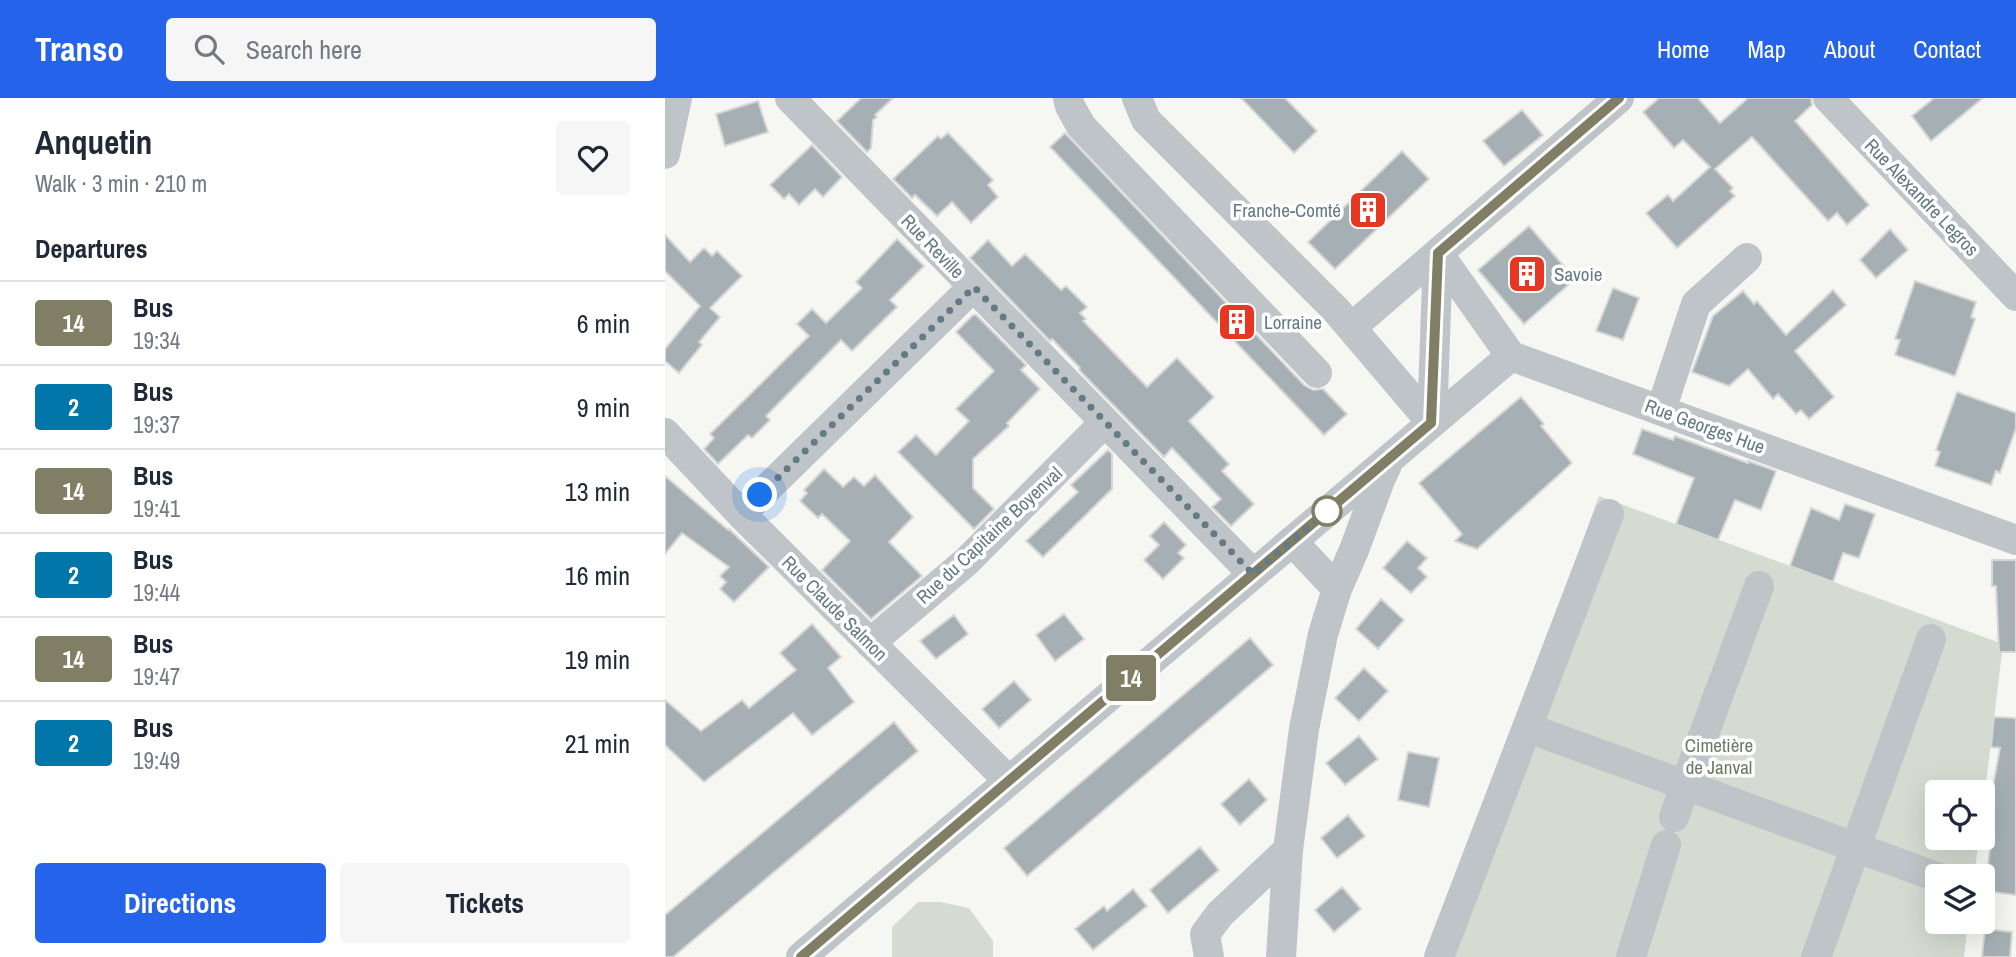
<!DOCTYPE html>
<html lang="en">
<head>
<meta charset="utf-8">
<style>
  :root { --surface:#fff; --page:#f6f6f7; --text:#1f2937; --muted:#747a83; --line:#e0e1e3; --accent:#2563eb }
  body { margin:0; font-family:"Archivo Narrow",sans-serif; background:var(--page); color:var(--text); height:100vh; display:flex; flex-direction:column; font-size:26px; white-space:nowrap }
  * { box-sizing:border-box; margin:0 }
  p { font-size:23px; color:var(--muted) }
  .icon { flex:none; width:38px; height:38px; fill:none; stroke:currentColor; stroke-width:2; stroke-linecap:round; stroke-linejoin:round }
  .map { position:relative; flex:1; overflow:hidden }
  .panel { display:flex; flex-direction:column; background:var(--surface); width:665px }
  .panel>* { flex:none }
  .badge { padding:0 14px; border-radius:5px; font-size:24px; line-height:46px }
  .fabs { position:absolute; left:1260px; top:682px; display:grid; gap:14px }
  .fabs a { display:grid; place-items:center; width:70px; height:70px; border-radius:7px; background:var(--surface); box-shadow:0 7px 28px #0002; font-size:35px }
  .you { position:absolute; width:35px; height:35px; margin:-18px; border:5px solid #fff; border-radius:50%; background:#1a73e8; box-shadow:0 0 0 10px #1a73e833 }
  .map>.badge { position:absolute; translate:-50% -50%; box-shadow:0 0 0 4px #fff }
  h2 { padding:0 35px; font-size:26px; line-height:63px }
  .round { display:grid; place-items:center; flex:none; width:74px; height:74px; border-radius:7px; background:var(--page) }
  .headline { display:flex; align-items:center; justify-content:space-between; height:119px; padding:0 35px }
  h1 { font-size:33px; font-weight:800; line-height:52px }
  .primary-button { display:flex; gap:14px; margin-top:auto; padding:14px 35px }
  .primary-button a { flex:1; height:80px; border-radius:7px; background:var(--accent); color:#fff; font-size:28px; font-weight:800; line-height:80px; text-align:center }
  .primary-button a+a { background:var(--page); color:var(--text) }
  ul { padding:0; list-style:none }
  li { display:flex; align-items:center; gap:21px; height:84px; padding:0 35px; border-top:2px solid var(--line) }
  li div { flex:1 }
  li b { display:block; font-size:26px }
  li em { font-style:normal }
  li .badge { min-width:77px; font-weight:700; text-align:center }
  header { display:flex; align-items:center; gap:42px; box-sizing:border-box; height:98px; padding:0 35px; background:var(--accent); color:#fff }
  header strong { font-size:33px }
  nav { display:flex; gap:38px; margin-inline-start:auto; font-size:24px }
  .search { width:490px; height:63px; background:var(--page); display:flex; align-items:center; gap:18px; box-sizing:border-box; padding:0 24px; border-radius:7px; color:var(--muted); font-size:26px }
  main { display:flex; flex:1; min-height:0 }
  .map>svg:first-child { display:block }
</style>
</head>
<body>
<header>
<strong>Transo</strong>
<div class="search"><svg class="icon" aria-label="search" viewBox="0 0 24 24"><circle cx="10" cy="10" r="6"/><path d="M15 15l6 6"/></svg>Search here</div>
<nav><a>Home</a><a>Map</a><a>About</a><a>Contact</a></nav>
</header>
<main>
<section class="panel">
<div class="headline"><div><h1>Anquetin</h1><p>Walk · 3 min · 210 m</p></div><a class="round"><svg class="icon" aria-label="heart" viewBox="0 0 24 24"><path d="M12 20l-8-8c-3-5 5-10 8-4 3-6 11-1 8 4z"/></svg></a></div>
<h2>Departures</h2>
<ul>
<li><span class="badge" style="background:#807f65;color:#fff">14</span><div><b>Bus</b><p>19:34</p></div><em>6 min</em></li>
<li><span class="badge" style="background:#0077a8;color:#fff">2</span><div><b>Bus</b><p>19:37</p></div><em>9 min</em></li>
<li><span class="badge" style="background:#807f65;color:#fff">14</span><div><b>Bus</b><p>19:41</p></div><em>13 min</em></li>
<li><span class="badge" style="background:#0077a8;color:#fff">2</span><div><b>Bus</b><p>19:44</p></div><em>16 min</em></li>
<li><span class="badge" style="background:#807f65;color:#fff">14</span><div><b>Bus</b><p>19:47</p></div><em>19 min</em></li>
<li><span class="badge" style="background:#0077a8;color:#fff">2</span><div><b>Bus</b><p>19:49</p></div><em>21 min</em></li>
</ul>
<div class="primary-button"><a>Directions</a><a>Tickets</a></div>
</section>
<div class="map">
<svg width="1351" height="859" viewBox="0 0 1351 859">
  <rect width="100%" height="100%" fill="#f6f6f2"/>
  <!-- green -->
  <path fill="#d6dbd1" d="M934 398 1338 546 1318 711V695H1272V740H1314L1309 779H1272V824H1303L1299 859H766Z
    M253 804H275L304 810 328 843V859H227V829Z"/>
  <!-- building -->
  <path fill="#a6b0b4" stroke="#d7d7d5" stroke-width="2" d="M196 0H228L210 17 212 19 208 22 206 50 202 54 172 23Z
    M576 0H620L652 33 629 55Z
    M994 0H1033L1055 25 1083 0H1146L1147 7 1130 23 1204 107 1182 127 1172 115 1163 123 1087 39 1050 71 1068 90 1065 93 1070 98 1012 150 981 115 1003 97 1008 103 1045 69 1018 42 1009 50 978 14Z
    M1269 0H1318L1266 43 1247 18Z
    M93 3 103 34 60 48 51 16Z
    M857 12 878 37 839 68 818 43Z
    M283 35 328 82 323 87 333 99 306 125 287 104 272 118 250 97 247 100 228 81 273 38 276 41Z
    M400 35 639 287 648 292 658 291 682 316 659 337 385 49Z
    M147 47 177 79 158 99 150 91 134 107 124 96 119 101 105 87Z
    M737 53 764 81 670 171 643 144Z
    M864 128 910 181 859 226 813 172Z
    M1225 131 1243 152 1211 180 1195 162Z
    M0 137 25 164 39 150 47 158 52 153 77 178 45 210 55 219 34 244 37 247 14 275 0 263V251L35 208 0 173Z
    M232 141 259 168 225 202 232 209 187 253 176 242 101 318 105 322 87 340 83 337 53 366 39 351 49 340 45 336 144 238 132 226 147 211 161 225 197 190 191 184Z
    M323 142 347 168 360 156 396 192 401 188 422 209 415 215 421 221 418 223 482 289 512 260 549 299 524 323 564 366 557 373 589 406 566 428 547 409 556 401 507 350 499 359 414 272 415 270 387 241 385 243 305 160Z
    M1250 183 1311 204 1306 219 1310 221 1290 278 1230 257 1235 242 1230 241Z
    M948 190 974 200 958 242 931 233Z
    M1168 192 1181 207 1130 253 1169 299 1144 321 1136 312 1131 316 1113 296 1108 301 1083 271 1064 288 1027 274 1048 218 1078 193 1089 206 1092 203 1121 237Z
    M308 217H311L361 267 356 272 375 291 342 325 344 328 308 361V390L329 411 309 431 233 354 251 337 271 357 304 323 291 311 329 273 291 234Z
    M1292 294 1351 315V330L1335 375 1331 373 1326 387 1270 368 1275 354 1271 352Z
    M856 299 879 326 876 328 907 365 812 451 790 443 797 436 754 385Z
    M977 331 1008 342 1010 338 1083 365V363L1111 373 1096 412 1070 402 1053 442 1011 426 1029 380 968 356Z
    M443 352 447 356V391L378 459 361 443 413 394 406 387Z
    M159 371 178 389 189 379 199 388 210 377 248 419 224 444 257 478 206 521 157 472 185 443 157 416 153 420 135 403 142 395 139 392Z
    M0 378 63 432 64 431 104 469 69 504 55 491 61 484 55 478 64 469 17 435 0 456Z
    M1180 406 1210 416 1194 460 1178 455 1168 484 1125 468 1146 410 1174 422Z
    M499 424 521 447 513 455 519 460 498 481 479 462 494 447 485 438Z
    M742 443 762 460 753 470 762 479 746 495 718 470Z
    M1327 462H1351V554H1334L1331 488H1327Z
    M716 501 739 522 713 551 691 531Z
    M399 516 419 541 390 563 371 537Z
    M289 517 303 536 271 561 255 543Z
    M147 526 176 559 163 570 189 604 147 637 128 615 39 684 0 647V602L36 633 77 602 84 610 131 572 115 555Z
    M585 540 608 567 362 778 339 750Z
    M699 570 723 593 694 623 670 600Z
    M349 583 366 602 334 630 317 611Z
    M1329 619 1351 620V797L1320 793 1325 750 1318 749V712L1321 688H1328L1335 650 1326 649Z
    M229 624 253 653 8 859H0V817Z
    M694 638 713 661 680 687 661 665Z
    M743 654 774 660 764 709 733 702Z
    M584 681 602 702 575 727 556 706Z
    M683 717 700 738 672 760 656 740Z
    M535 749 554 772 503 815 485 792Z
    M677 789 696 811 669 834 650 812Z
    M468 791 482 808 428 852 410 831 439 808 442 813Z
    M1320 831 1347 834 1345 859H1317Z"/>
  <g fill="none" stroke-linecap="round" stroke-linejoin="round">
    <!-- minor -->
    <path stroke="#bec4c7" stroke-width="30" d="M125 0 588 476
      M403 0 405 8 416 28 652 275
      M472 0 481 22 671 212 767 325
      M1163 0 1351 198
      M0 56 12 0
      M687 229 773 155 846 258 1351 442
      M996 312 1031 206 1082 160
      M767 325 773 155 954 0
      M0 335 76 416 344 683
      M76 416 308 189
      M627 443 672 491
      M1094 488 1020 687 1272 779
      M205 545 301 464 439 325
      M863 630 1020 687 1009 719
      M136 859 846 258
      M544 859 540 836 555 816 623 752
      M616 859 623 752 639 631 658 536 672 491 689 452 715 382 722 367
      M774 859 944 416
      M966 859 1001 747
      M1151 859 1266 541"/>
  </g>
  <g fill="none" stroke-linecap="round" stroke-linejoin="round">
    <defs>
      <path id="line" d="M136 859 766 325 773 155 954 0"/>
    </defs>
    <!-- line casing -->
    <use href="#line" stroke="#fff" stroke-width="16"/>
    <!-- line -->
    <use href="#line" stroke="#807f65" stroke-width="10"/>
    <!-- walk -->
    <path stroke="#647a84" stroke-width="7" stroke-dasharray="0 12.6" d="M95 397 309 189 588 476 662 413"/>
  </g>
  <!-- icons -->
  <defs>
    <symbol id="building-square" viewBox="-11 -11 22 22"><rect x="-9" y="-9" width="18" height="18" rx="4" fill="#e73721" stroke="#fff"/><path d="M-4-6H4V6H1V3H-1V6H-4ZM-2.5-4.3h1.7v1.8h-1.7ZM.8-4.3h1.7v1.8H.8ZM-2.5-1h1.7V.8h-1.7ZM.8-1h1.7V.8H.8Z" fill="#fff"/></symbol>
  </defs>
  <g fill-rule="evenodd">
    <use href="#building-square" x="681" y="90" width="44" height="44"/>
    <use href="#building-square" x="840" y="154" width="44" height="44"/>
    <use href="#building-square" x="550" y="202" width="44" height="44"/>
  </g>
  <!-- markers -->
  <circle fill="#fff" stroke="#807f65" stroke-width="3.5" cx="662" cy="413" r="14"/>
  <g text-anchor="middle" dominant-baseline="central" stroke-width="7" stroke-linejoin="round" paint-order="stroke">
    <!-- street labels -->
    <g font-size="19" fill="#647a84" stroke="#fff">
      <text transform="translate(1257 99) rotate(46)">Rue Alexandre Legros</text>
      <text transform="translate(268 148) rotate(46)">Rue Reville</text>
      <text transform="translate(1040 328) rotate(20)">Rue Georges Hue</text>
      <text transform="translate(324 437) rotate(-43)">Rue du Capitaine Boyenval</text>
      <text transform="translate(170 510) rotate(45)">Rue Claude Salmon</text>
    </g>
    <!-- poi labels -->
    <g font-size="19" fill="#647a84" stroke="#fff" text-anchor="start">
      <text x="676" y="112" text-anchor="end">Franche-Comté</text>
      <text x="889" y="176">Savoie</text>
      <text x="599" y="224">Lorraine</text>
    </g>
    <!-- park labels -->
    <g font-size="19" fill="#6b7b63" stroke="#fff">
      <text x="1054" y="647">Cimetière<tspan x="1054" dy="22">de Janval</tspan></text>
    </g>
  </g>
</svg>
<div class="fabs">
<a><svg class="icon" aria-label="locate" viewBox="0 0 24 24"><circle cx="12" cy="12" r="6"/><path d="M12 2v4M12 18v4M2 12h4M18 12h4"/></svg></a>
<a><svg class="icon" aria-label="layers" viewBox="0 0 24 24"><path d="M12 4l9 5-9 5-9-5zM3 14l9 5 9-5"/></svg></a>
</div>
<div class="you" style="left:95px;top:397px"></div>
<b class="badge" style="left:466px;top:580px;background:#807f65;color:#fff">14</b>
</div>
</main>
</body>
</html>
